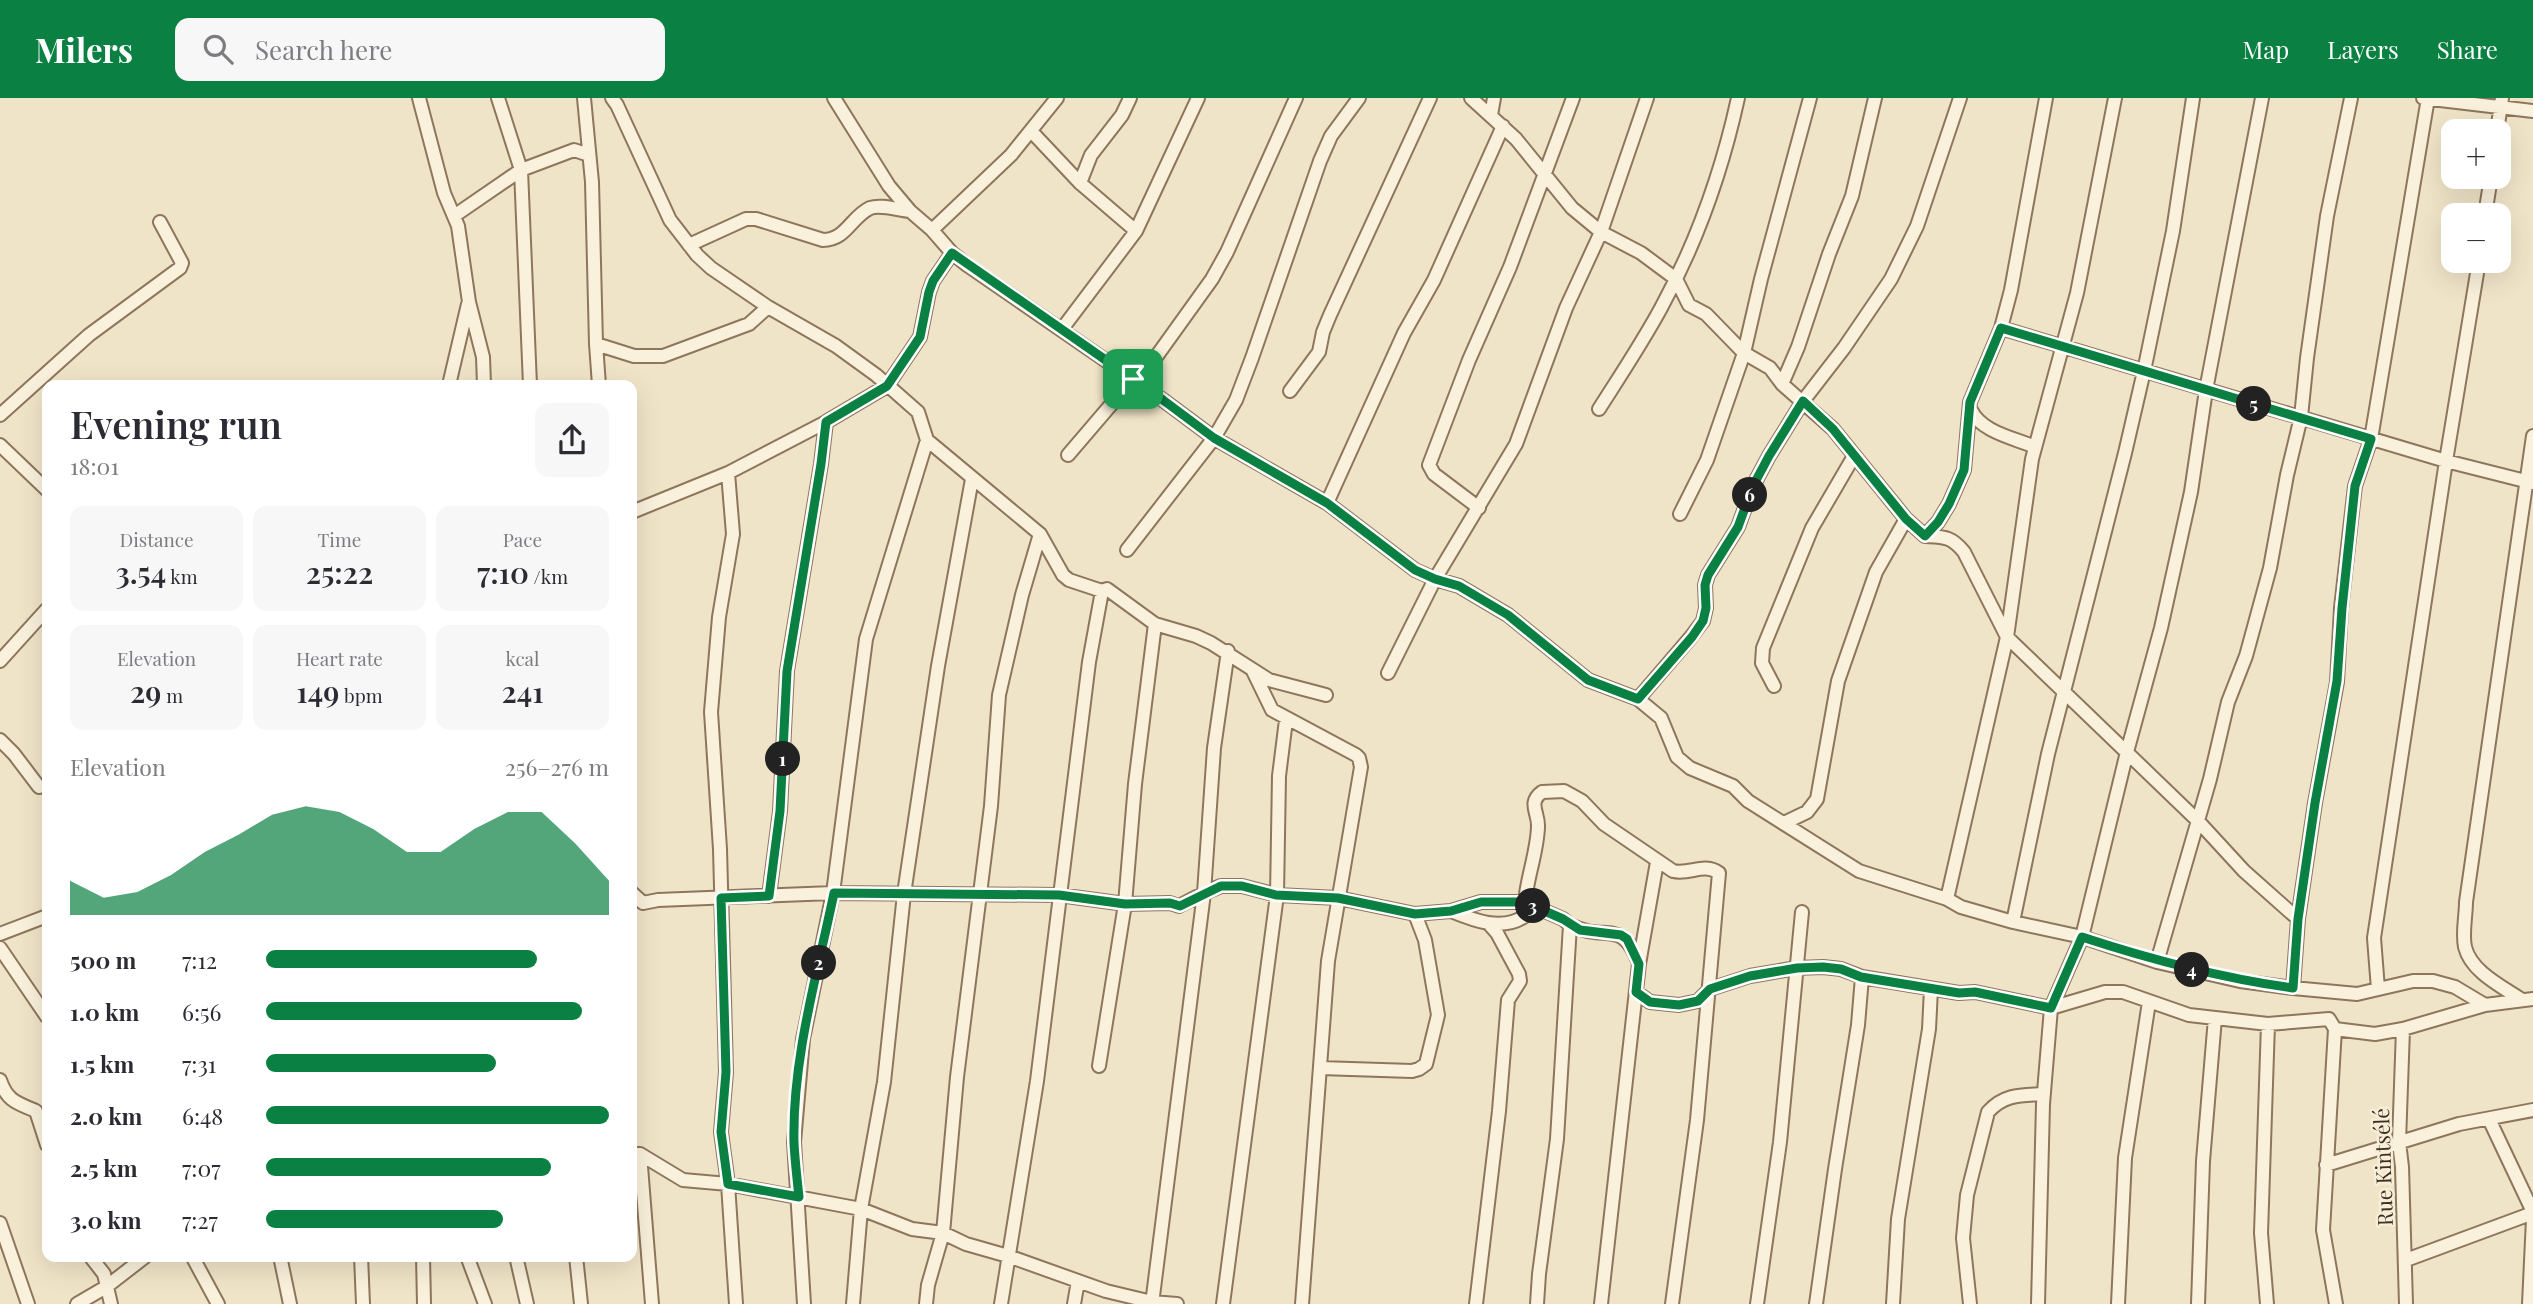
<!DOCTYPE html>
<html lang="en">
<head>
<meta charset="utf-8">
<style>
  body { margin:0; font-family:"Playfair Display",serif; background:#f7f7f7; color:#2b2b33; height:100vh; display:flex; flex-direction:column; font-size:26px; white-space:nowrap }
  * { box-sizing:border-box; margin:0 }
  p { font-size:23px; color:#7c7c81 }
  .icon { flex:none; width:38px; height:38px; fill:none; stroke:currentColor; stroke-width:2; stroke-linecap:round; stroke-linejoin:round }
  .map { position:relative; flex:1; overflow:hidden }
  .drawer { position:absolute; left:42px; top:282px; width:595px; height:882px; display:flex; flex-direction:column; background:#fff; border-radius:14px; box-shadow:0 7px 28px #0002 }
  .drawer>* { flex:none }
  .buttons { position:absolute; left:2441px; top:21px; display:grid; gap:14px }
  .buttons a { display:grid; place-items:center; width:70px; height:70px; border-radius:14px; background:#fff; box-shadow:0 7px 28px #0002; font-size:35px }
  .pin { position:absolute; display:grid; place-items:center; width:60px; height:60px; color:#fff; margin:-30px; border-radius:14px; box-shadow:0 4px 10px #0006 }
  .km { position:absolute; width:35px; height:35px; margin:-18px; border-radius:50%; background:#222; color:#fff; font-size:19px; line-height:35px; text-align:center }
  .round { display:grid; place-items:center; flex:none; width:74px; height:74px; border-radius:14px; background:#f7f7f7 }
  .head { display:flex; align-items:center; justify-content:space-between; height:119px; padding:0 28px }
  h1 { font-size:38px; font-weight:600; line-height:52px }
  .figures { display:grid; grid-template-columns:repeat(3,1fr); gap:10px; height:119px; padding:7px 28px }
  .figures div { display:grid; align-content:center; border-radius:14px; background:#f7f7f7; text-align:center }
  .figures b { font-size:30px; font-weight:600 }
  .figures small { font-size:19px; font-weight:400 }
  .figures p { font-size:19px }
  .chart { height:196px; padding:14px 28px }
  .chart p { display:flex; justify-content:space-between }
  .chart svg { width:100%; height:126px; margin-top:7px; fill:#0b8043; opacity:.7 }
  ul { padding:0 28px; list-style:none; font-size:23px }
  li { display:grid; grid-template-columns:112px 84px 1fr; align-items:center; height:52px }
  li i { height:18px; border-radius:9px; background:#0b8043 }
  header { display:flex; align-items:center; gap:42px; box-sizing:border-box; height:98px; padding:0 35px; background:#0b8043; color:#fff }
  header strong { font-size:33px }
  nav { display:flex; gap:38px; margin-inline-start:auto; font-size:24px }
  .search { width:490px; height:63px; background:#f7f7f7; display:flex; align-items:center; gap:18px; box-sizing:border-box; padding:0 24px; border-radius:14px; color:#7c7c81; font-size:26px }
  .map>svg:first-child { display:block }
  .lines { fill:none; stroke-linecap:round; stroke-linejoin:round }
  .street-casing { stroke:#8d765c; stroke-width:16 }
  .street { stroke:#faf1dc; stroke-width:12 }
  .route-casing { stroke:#fff; stroke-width:14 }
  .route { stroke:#0b8043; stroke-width:9 }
  .labels { text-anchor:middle; stroke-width:5; stroke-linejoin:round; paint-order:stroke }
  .street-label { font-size:21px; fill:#3d2e20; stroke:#f7eed8 }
</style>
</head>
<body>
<header>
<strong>Milers</strong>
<div class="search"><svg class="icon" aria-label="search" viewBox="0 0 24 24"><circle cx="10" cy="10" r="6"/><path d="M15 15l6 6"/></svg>Search here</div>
<nav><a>Map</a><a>Layers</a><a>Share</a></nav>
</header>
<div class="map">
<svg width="2533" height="1206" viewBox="0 0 2533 1206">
  <rect width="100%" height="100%" fill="#f0e4c8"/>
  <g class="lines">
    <defs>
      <path id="street" d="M419 0 444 95 458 128 469 204 483 259 484 287
        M498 0 521 72 530 287
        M584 0 592 84 596 246 599 287
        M612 0 617 7 670 122 697 157 711 170 768 209 836 248 876 277 918 314 927 342 1040 436 1063 477 1069 482 1102 493 1107 491 1155 526 1196 538 1211 545 1269 582 1326 597
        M834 0 889 88 910 113 932 132 952 155 967 167 1163 302 1214 340 1327 405 1415 472 1435 481 1459 488 1508 517 1588 582 1638 601 1661 620 1677 659 1690 670 1733 688 1748 703 1859 773 1947 801 1961 809 2013 824 2082 839 2157 864 2240 883 2293 890 2357 896 2413 883H2433L2455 889 2485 907
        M1471 0 1516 41 1572 110 1601 134 1641 155 1676 181 1689 207 1706 216 1744 255 1770 270 1782 286 1833 331 1906 421 1925 438C1944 439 1951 438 1964 454L2007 539 2198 723 2244 773 2298 821
        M2423 0 2533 13
        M1491 17 1494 0
        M1031 33 1080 85 1136 133
        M2497 33 2502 0
        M1080 85 1091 57 1122 17 1130 0
        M2485 117 2491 79
        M454 118 521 72 574 52 589 57
        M932 132 1011 57 1057 0
        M689 147 746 121H756L823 142C846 142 851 119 870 110 881 106 898 112 910 113
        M2001 230 2446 363 2533 385
        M1062 231 1136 133 1198 0
        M596 246 634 258H663L749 226 768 209
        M1782 286 1798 249 1829 156 1852 98 1875 0
        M449 287 468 206
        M1290 293 1319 254 1323 234 1330 217 1430 0
        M1599 311C1620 278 1642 245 1661 210 1697 144 1722 73 1738 0
        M1971 312C1981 334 2014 340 2035 349
        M0 317 89 237 180 170 182 165 160 124
        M0 347 47 392
        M1068 357 1133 281 1156 259 1212 181 1227 154 1296 0
        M728 375 733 436 719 519 711 614 720 751 726 974 721 1034 728 1086 736 1206
        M1327 405 1404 235 1434 182 1503 28
        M1479 410 1434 376 1429 367 1469 262 1510 169 1573 0
        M632 414 728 375 826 324 887 288 920 239 929 194 933 183 952 155
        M1680 416 1707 362 1744 255 1761 181 1810 0
        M1925 438 1938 424 1949 406 1964 372 1970 304 2001 230 2011 192 2046 0
        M1127 452 1214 340 1236 302 1252 260 1320 63 1331 38 1359 0
        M0 563 47 511
        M1253 573 1272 612 1356 657 1359 660 1361 669 1328 863 1302 1206
        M1388 575 1435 481 1516 346 1566 210 1601 134 1647 0
        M1774 588 1762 565 1763 550 1812 430 1854 358
        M1638 601 1691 539 1703 523 1706 510 1705 487 1708 477 1738 429 1753 388 1769 358 1803 303 1844 250 1891 181 1917 128 1960 0
        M0 642 14 656 39 689
        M1784 725 1807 714 1817 701 1838 583 1876 474 1906 421
        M632 795 643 805 658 802 833 795 1059 797 1125 806 1170 805 1179 808 1204 795 1214 650 1228 553
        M769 798 780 713 787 573 821 366 826 324
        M1947 801 2007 539 2032 361 2077 195 2115 0
        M1451 813C1473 822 1502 834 1525 818 1523 788 1537 759 1538 729 1539 715 1527 705 1542 694L1564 693 1582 703 1604 726 1673 773C1690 777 1704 764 1719 775L1697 1022 1672 1206
        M2013 824 2048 656 2125 355 2144 273 2173 133 2193 0
        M1570 827C1606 845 1621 819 1639 865
        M0 836 47 818
        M0 850 47 919
        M2157 864 2210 681 2228 604 2246 558 2270 470 2287 377 2301 319 2307 260 2327 118 2351 0
        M2293 890 2298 821 2315 705 2337 584 2341 510 2355 388 2371 341 2428 0
        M2378 891 2374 840 2446 363 2479 163
        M1636 894 1650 904 1679 907 1698 903 1710 891 1750 878 1797 870 1823 869 1841 871 1862 879 1959 895 1975 894 2051 910 2105 894H2123L2189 917 2268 926 2329 921 2335 931 2323 1132 2336 1206
        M2522 902C2503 889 2471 874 2465 849 2462 835 2466 818 2466 804L2533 338
        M2335 931 2375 936 2403 931 2485 907 2533 901
        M2403 931 2399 1044 2402 1069 2406 1206
        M1099 968 1125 806 1135 686 1155 526
        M1320 970 1412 973 1419 971 1426 966 1438 917 1425 842 1415 816
        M0 982C7 1003 17 1005 36 1013L47 1047
        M2489 1021 2533 1114
        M632 1056H640L683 1082 728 1086 861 1111 912 1131 943 1135 966 1146 1008 1158 1106 1193 1152 1204 1177 1206
        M640 1056 652 1206
        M2326 1067 2459 1026 2533 1012
        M0 1125 28 1206
        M90 1158 104 1176 111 1206
        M192 1158 218 1206
        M280 1158 290 1206
        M361 1158 363 1206
        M423 1158 424 1206
        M467 1158 485 1206
        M516 1158 527 1206
        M576 1158 581 1206
        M2406 1162 2533 1115
        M77 1206 106 1189 146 1158
        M804 1206 794 1044 803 941 833 795 866 541 927 342
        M853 1206 861 1111 884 984 904 796 938 568 972 381
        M926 1206 928 1187 943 1135 957 979 991 708 999 597 1022 497 1040 436
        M1001 1206 1037 983 1089 564 1102 493
        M1074 1206 1078 1183
        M1152 1206 1204 795 1221 788H1242L1277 797 1338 800 1415 816 1451 813 1481 804H1524L1563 821 1570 827 1557 1041 1539 1176 1537 1206
        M1223 1206 1277 797 1279 678 1286 622
        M1476 1206 1499 1013 1508 902 1520 883 1519 876 1497 835 1489 826
        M1601 1206 1639 866 1657 764
        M1757 1206 1780 1044 1802 814
        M1816 1206 1835 1071 1858 927 1862 879
        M1893 1206 1898 1121 1929 931 1931 891
        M1970 1206 1963 1140 1967 1097 1988 1014C2004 996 2021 997 2044 996
        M2038 1206 2043 1006 2051 910 2082 839 2127 654 2161 530 2191 394 2206 292 2262 0
        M2118 1206 2125 1060 2149 904
        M2198 1206 2203 1063 2215 920
        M2267 1206 2261 1135 2268 926
        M2529 1206 2533 1121"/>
    </defs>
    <use href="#street" class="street-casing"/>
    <use href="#street" class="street"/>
  </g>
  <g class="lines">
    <defs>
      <path id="route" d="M952 155 1163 302 1214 340 1327 405 1415 472 1435 481 1459 488 1508 517 1588 582 1638 601 1692 539 1703 523 1706 510 1705 487 1708 477 1738 429 1753 388 1769 358 1803 303 1833 331 1906 421 1925 438 1938 424 1949 406 1964 372 1970 304 2001 230 2371 341 2355 388 2342 510 2337 583 2315 705 2298 821 2293 890C2220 880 2152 862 2082 839L2051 910 1975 894 1959 895 1861 879 1841 871 1823 869 1797 870 1750 878 1710 891 1698 903 1679 907 1650 904 1636 894 1639 866 1627 841 1621 837 1580 832 1563 821 1524 804H1481L1451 813 1415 816 1338 800 1276 797 1242 788H1221L1180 808 1170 805 1125 806 1059 797 834 795C817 877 792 962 794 1045 795 1063 797 1081 799 1099L728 1086 721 1034 726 974 721 800 769 798 780 713 787 573 821 366 826 324 887 288 920 239 929 194 933 183Z"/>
    </defs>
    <use href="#route" class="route-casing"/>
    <use href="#route" class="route"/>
  </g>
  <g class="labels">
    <g class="street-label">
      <text transform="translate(2384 1069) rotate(-92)" y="7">Rue Kintsélé</text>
    </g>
  </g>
</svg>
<div class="buttons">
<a>+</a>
<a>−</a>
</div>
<div class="pin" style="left:1133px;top:281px;background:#1e9e55"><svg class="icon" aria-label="arrive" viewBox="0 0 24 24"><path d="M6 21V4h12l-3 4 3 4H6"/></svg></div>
<b class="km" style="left:783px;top:661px">1</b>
<b class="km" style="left:819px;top:865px">2</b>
<b class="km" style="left:1533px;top:808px">3</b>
<b class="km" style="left:2192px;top:872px">4</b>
<b class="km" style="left:2254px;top:306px">5</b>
<b class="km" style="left:1750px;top:397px">6</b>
<section class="drawer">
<div class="head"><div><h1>Evening run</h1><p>18:01</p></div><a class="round"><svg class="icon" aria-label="share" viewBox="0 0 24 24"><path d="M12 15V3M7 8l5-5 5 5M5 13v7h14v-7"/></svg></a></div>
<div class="figures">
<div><p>Distance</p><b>3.54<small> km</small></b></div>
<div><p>Time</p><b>25:22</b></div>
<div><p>Pace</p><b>7:10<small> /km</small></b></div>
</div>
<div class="figures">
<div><p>Elevation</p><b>29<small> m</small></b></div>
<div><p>Heart rate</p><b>149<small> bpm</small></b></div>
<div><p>kcal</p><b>241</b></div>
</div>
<div class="chart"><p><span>Elevation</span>256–276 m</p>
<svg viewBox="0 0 160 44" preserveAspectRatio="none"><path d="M0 44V32L10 38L20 36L30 30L40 22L50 16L60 9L70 6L80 8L90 14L100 22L110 22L120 14L130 8L140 8L150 19L160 32V44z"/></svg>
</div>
<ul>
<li><b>500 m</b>7:12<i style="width:79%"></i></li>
<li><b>1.0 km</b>6:56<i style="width:92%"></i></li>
<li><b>1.5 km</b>7:31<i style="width:67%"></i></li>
<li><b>2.0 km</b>6:48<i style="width:100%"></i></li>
<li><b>2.5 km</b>7:07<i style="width:83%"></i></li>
<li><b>3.0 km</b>7:27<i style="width:69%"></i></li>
</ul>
</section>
</div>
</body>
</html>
